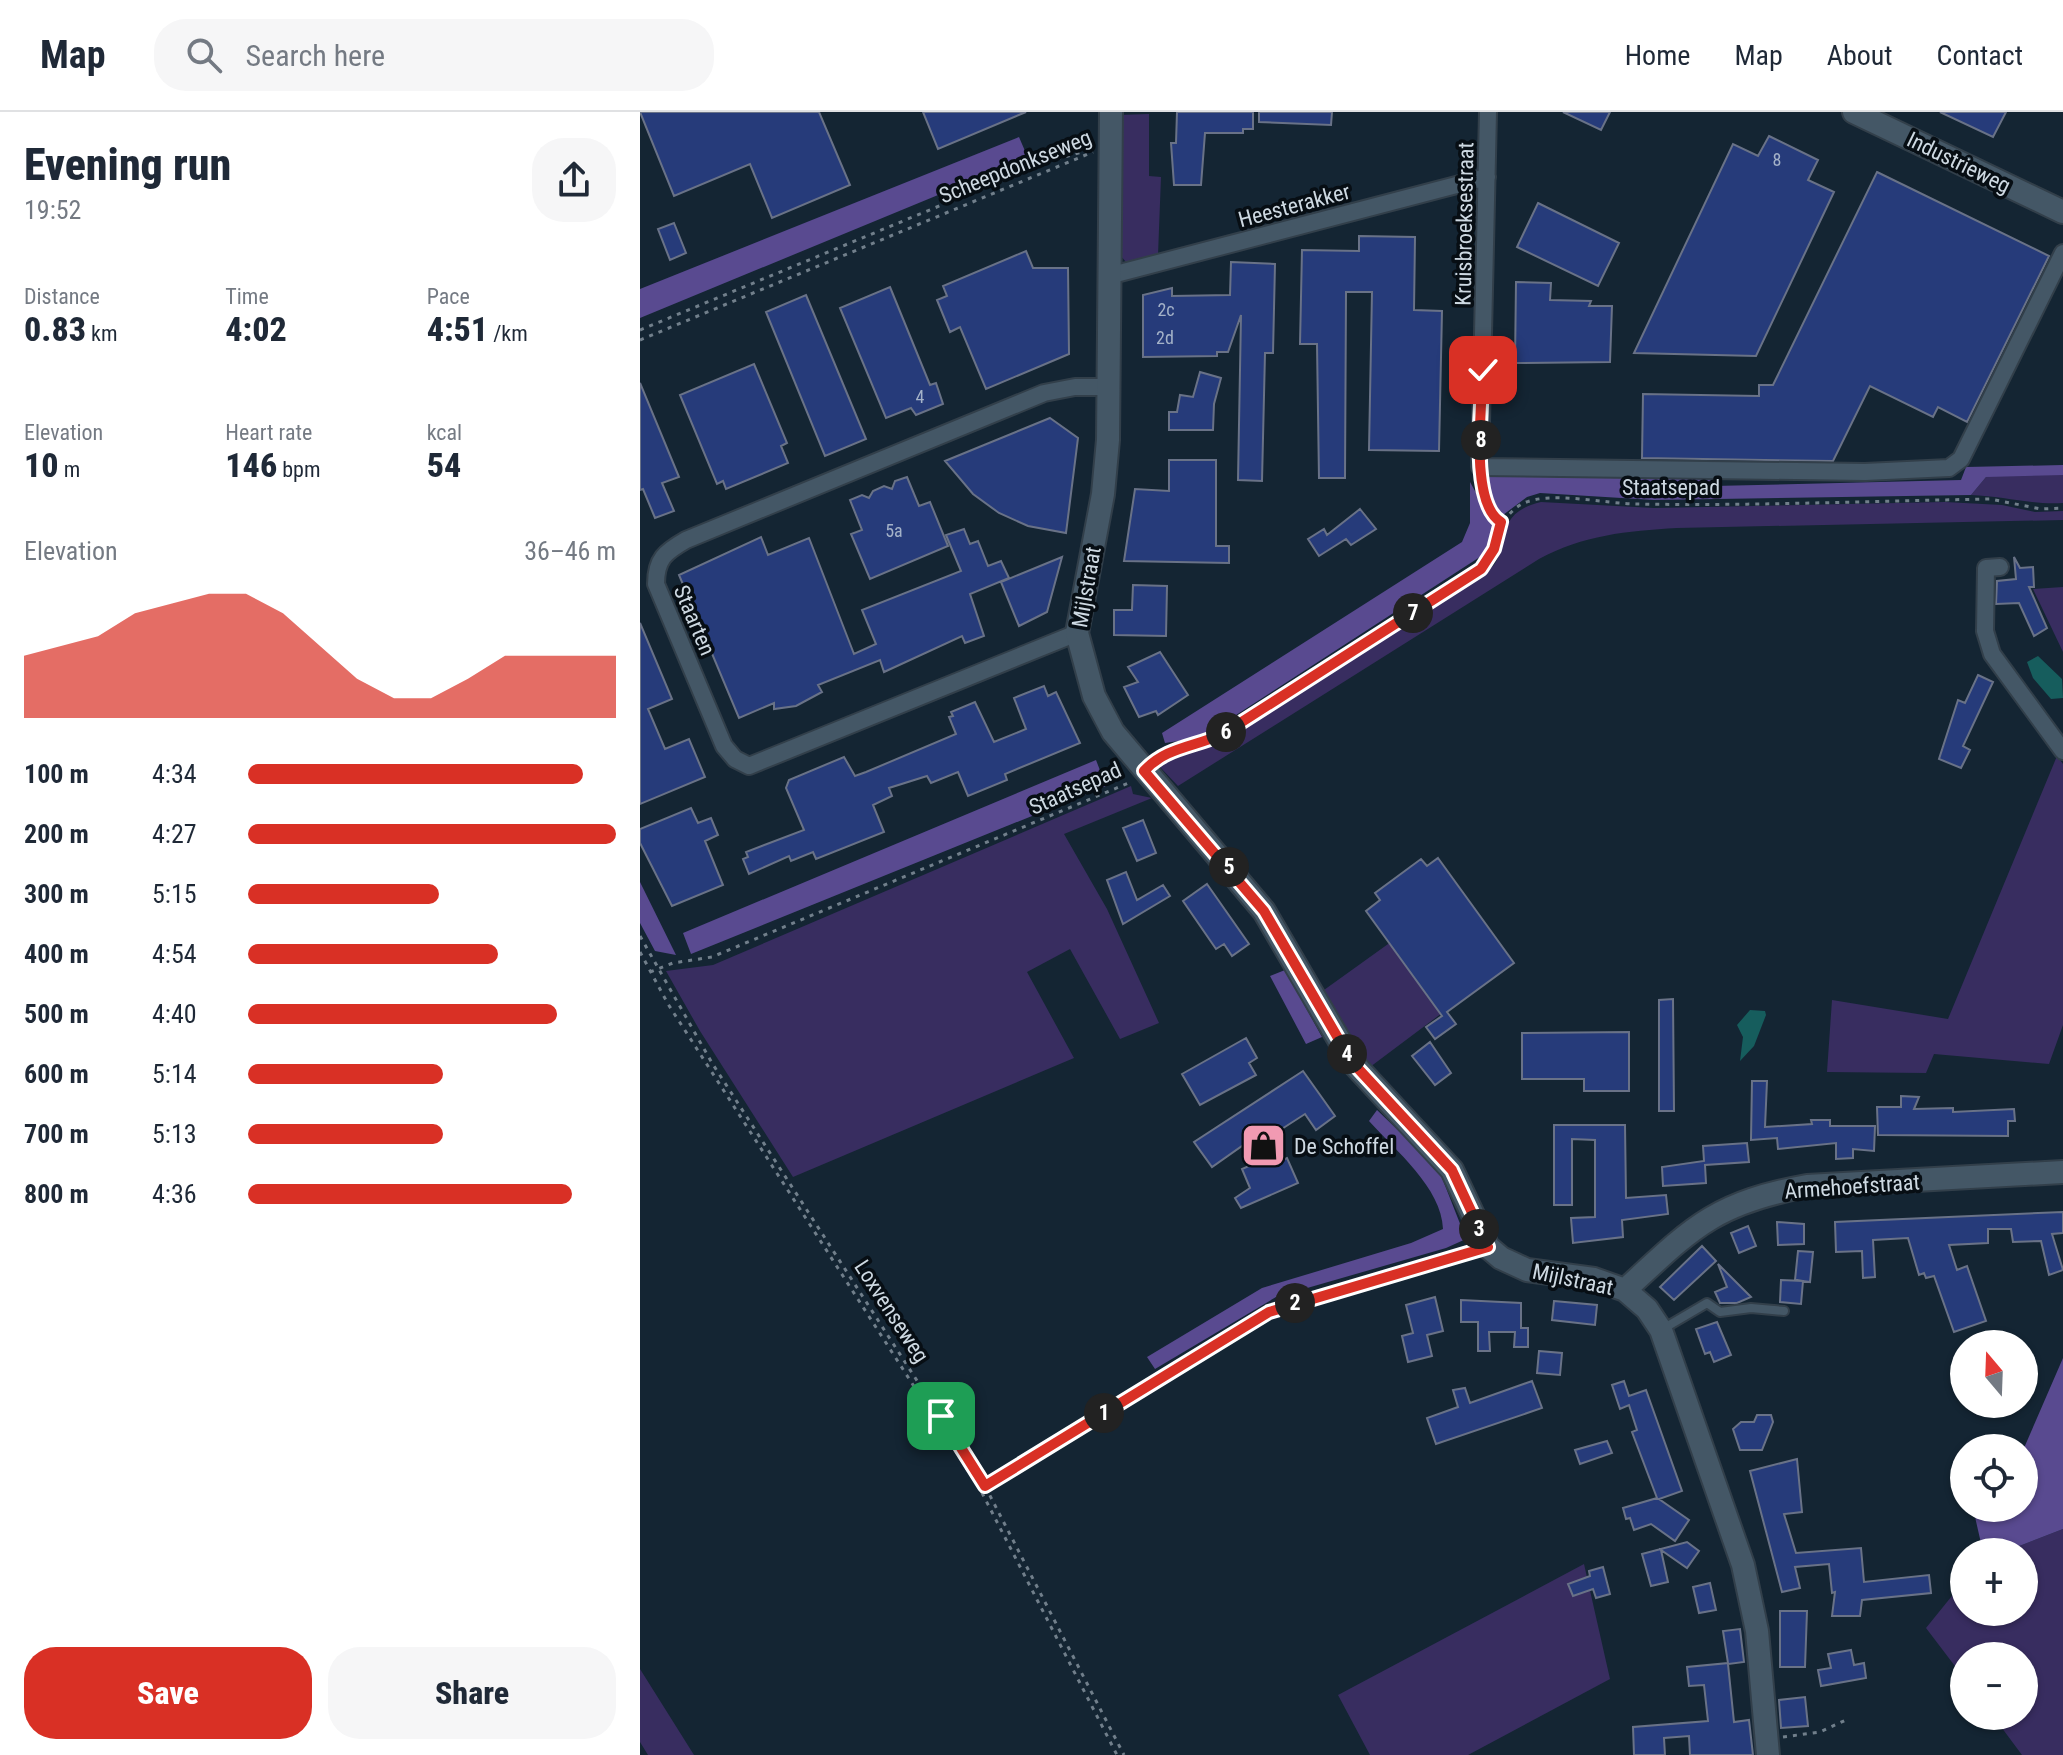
<!DOCTYPE html>
<html lang="en">
<head>
<meta charset="utf-8">
<style>
  body { margin:0; font-family:"Roboto Condensed",sans-serif; background:#f6f6f7; color:#1f2937; height:100vh; display:flex; flex-direction:column; font-size:30px; white-space:nowrap }
  * { box-sizing:border-box; margin:0 }
  p { font-size:26px; color:#747a83 }
  .icon { flex:none; width:44px; height:44px; fill:none; stroke:currentColor; stroke-width:2; stroke-linecap:round; stroke-linejoin:round }
  .map { position:relative; flex:1; overflow:hidden }
  .details { display:flex; flex-direction:column; background:#fff; width:640px }
  .details>* { flex:none }
  .needle { width:52px; rotate:341deg }
  .tools { position:absolute; left:1310px; top:1218px; display:grid; gap:16px }
  .tools a { display:grid; place-items:center; width:88px; height:88px; border-radius:50%; background:#fff; box-shadow:0 2px 6px #0004; font-size:40px }
  .pin { position:absolute; display:grid; place-items:center; width:68px; height:68px; color:#fff; margin:-34px; border-radius:16px; box-shadow:0 4px 12px #0006 }
  .km { position:absolute; width:40px; height:40px; margin:-20px; border-radius:50%; background:#222; color:#fff; font-size:22px; line-height:40px; text-align:center }
  .round { display:grid; place-items:center; flex:none; width:84px; height:84px; border-radius:32px; background:#f6f6f7 }
  .headline { display:flex; align-items:center; justify-content:space-between; height:136px; padding:0 24px }
  h1 { font-size:44px; font-weight:800; line-height:60px }
  .figures { display:grid; grid-template-columns:repeat(3,1fr); gap:12px; height:136px; padding:8px 24px }
  .figures div { display:grid; align-content:center }
  .figures b { font-size:34px; font-weight:800 }
  .figures small { font-size:22px; font-weight:400 }
  .figures p { font-size:22px }
  .chart { height:224px; padding:16px 24px }
  .chart p { display:flex; justify-content:space-between }
  .chart svg { width:100%; height:144px; margin-top:8px; fill:#d93025; opacity:.7 }
  .primary-button { display:flex; gap:16px; margin-top:auto; padding:16px 24px }
  .primary-button a { flex:1; height:92px; border-radius:32px; background:#d93025; color:#fff; font-size:32px; font-weight:800; line-height:92px; text-align:center }
  .primary-button a+a { background:#f6f6f7; color:#1f2937 }
  ul { padding:0 24px; list-style:none; font-size:26px }
  li { display:grid; grid-template-columns:128px 96px 1fr; align-items:center; height:60px }
  li i { height:20px; border-radius:10px; background:#d93025 }
  header { display:flex; align-items:center; gap:48px; box-sizing:border-box; height:112px; padding:0 40px; background:#fff; border-bottom:2px solid #e0e1e3 }
  header strong { font-size:38px }
  nav { display:flex; gap:44px; margin-inline-start:auto; font-size:28px }
  .search { width:560px; height:72px; background:#f6f6f7; display:flex; align-items:center; gap:20px; box-sizing:border-box; padding:0 28px; border-radius:32px; color:#747a83; font-size:30px }
  main { display:flex; flex:1; min-height:0 }
  .map>svg:first-child { display:block }
  .green { fill:#382d60 }
  .forest { fill:#594a90 }
  .water { fill:#165d5d }
  .building { fill:#263b7a; stroke:#697287; stroke-width:2 }
  .lines { fill:none; stroke-linecap:round; stroke-linejoin:round }
  .lane-casing { stroke:#323f4a; stroke-width:12 }
  .street-casing { stroke:#323f4a; stroke-width:20 }
  .secondary-casing { stroke:#323f4a; stroke-width:26 }
  .path { stroke:#717f8b; stroke-width:3; stroke-dasharray:4 6; stroke-linecap:butt }
  .lane { stroke:#445766; stroke-width:8 }
  .street { stroke:#445766; stroke-width:16 }
  .secondary { stroke:#445766; stroke-width:22 }
  .route-casing { stroke:#fff; stroke-width:16 }
  .route { stroke:#d93025; stroke-width:10 }
  .labels { text-anchor:middle; stroke-width:7; stroke-linejoin:round; paint-order:stroke }
  .number-label { font-size:18px; fill:#a4b2c8 }
  .street-label { font-size:22px; fill:#ced9e2; stroke:#070e14 }
  .poi-label { font-size:22px; fill:#ced9e2; stroke:#070e14; text-anchor:start }
</style>
</head>
<body>
<header>
<strong>Map</strong>
<div class="search"><svg class="icon" aria-label="search" viewBox="0 0 24 24"><circle cx="10" cy="10" r="6"/><path d="M15 15l6 6"/></svg>Search here</div>
<nav><a>Home</a><a>Map</a><a>About</a><a>Contact</a></nav>
</header>
<main>
<section class="details">
<div class="headline"><div><h1>Evening run</h1><p>19:52</p></div><a class="round"><svg class="icon" aria-label="share" viewBox="0 0 24 24"><path d="M12 15V3M7 8l5-5 5 5M5 13v7h14v-7"/></svg></a></div>
<div class="figures">
<div><p>Distance</p><b>0.83<small> km</small></b></div>
<div><p>Time</p><b>4:02</b></div>
<div><p>Pace</p><b>4:51<small> /km</small></b></div>
</div>
<div class="figures">
<div><p>Elevation</p><b>10<small> m</small></b></div>
<div><p>Heart rate</p><b>146<small> bpm</small></b></div>
<div><p>kcal</p><b>54</b></div>
</div>
<div class="chart"><p><span>Elevation</span>36–46 m</p>
<svg viewBox="0 0 160 44" preserveAspectRatio="none"><path d="M0 44V25L10 22L20 19L30 12L40 9L50 6L60 6L70 12L80 22L90 32L100 38L110 38L120 32L130 25L140 25L150 25L160 25V44z"/></svg>
</div>
<ul>
<li><b>100 m</b>4:34<i style="width:91%"></i></li>
<li><b>200 m</b>4:27<i style="width:100%"></i></li>
<li><b>300 m</b>5:15<i style="width:52%"></i></li>
<li><b>400 m</b>4:54<i style="width:68%"></i></li>
<li><b>500 m</b>4:40<i style="width:84%"></i></li>
<li><b>600 m</b>5:14<i style="width:53%"></i></li>
<li><b>700 m</b>5:13<i style="width:53%"></i></li>
<li><b>800 m</b>4:36<i style="width:88%"></i></li>
</ul>
<div class="primary-button"><a>Save</a><a>Share</a></div>
</section>
<div class="map">
<svg width="1423" height="1643" viewBox="0 0 1423 1643">
  <rect width="100%" height="100%" fill="#142533"/>
  <path class="green" d="M509 2V64L521 65 518 143 486 150 480 143 478 3Z
    M1353 363H1423V391C1391 393 1363 384 1331 383L1346 365Z
    M901 390 1014 396 1305 390 1362 393 1395 400 1423 399V408L1037 416C987 419 943 423 899 447L538 674 519 654C528 638 558 641 575 632L851 456C871 438 850 402 901 390Z
    M1423 475V540L1393 477Z
    M1417 644 1423 652V913L1409 952 1294 942 1286 961 1187 960 1192 888 1308 907Z
    M491 674 493 682 512 686 424 722 467 797 519 911 480 927 430 837 387 860 434 946 153 1065 60 919 26 859 73 853Z
    M762 822 814 892 730 955 684 878Z
    M1423 1417V1643H1382L1353 1604H1384V1544H1324V1566L1286 1516 1324 1469V1500H1384V1440H1364Z
    M944 1452 970 1567 828 1643H730L698 1583Z
    M0 1557 54 1643H8L0 1630Z"/>
  <path class="forest" d="M379 25 388 46 0 206V177Z
    M1423 353V363L1346 365 1331 383 1014 388 900 381 887 385 863 403 856 401 849 383V364L1073 362V374L1321 368 1326 355Z
    M830 370 854 413 846 441 576 616 552 627 525 631 522 621 822 430 830 411Z
    M456 648 466 674 51 842 43 821Z
    M0 770 36 843 15 839 0 811Z
    M645 858 682 925 666 932 630 864Z
    M737 998 799 1058 826 1127 806 1136 636 1185 515 1257 507 1245 622 1176 771 1131 803 1117C802 1076 755 1038 729 1009Z
    M1423 1246V1417L1364 1440H1343L1333 1396H1384V1336Z"/>
  <path class="water" d="M1398 544 1422 567 1423 586 1411 587 1393 566 1387 550Z
    M1110 898 1125 899 1126 903 1114 934 1100 949 1103 925 1097 913Z"/>
  <path class="building" d="M0 0H179L210 73 132 106 110 52 34 84Z
    M283 0H386L298 37Z
    M537 0H613V17H603V21H565L561 73H534L531 31H536Z
    M619 0H692L691 13 619 10Z
    M923 0H970L961 18Z
    M1300 0H1366L1353 25Z
    M1129 24 1178 48 1168 68 1194 80 1116 244 994 241 1093 32 1118 44Z
    M1237 60 1409 144 1327 310 1298 295 1293 305 1230 274 1193 349 1002 346 1003 282 1119 284V273H1133Z
    M898 91 979 131 958 174 877 135Z
    M34 111 46 141 30 148 18 117Z
    M719 124 775 125 774 198 802 199 799 339 729 338 732 180H706L705 366H679L677 232H660L662 138 719 139Z
    M386 139 393 156H428L429 242 346 277 320 215 310 220 297 188 307 184 303 174Z
    M591 150 635 152 633 241H625L622 369 598 368 601 203 588 240H577V244L503 245V183L532 176V184L590 183Z
    M876 170 911 171 910 188 951 189 949 194H972L970 250 875 251Z
    M250 175 290 273 296 271 303 292 276 303 271 296 246 306 200 196Z
    M166 183 226 327 185 344 126 200Z
    M114 252 147 331 141 334 148 351 86 377 83 369 77 372 40 283Z
    M560 260 581 266 574 292 573 318H529V300H537L540 283 553 285Z
    M0 271 39 365 22 371 34 399 15 406 3 377 0 378Z
    M410 306 438 326 426 421 388 414 359 401 333 382 305 349Z
    M529 348H576V434H589V451L484 449 495 377 529 379Z
    M267 365 279 394 290 390 308 434 230 467 211 422 222 418 210 388 222 383 229 386 233 379 244 374 252 377 255 369Z
    M720 397 736 417 711 433 706 427 679 444 668 427 684 417 687 423Z
    M324 417 330 432 338 429 348 454 361 449 369 466 330 482 344 524 325 531 322 524 244 560 240 548 178 573 182 580 156 594 134 597V591L99 606 39 463 121 425 128 443 169 426 214 542 236 532 222 498 321 459 306 423Z
    M422 445 407 500 379 514 361 470Z
    M1374 445 1380 456 1393 455 1394 475H1389L1407 516 1394 524 1379 491 1356 492 1357 469 1376 467Z
    M493 473 527 474 526 524 474 523V498H492Z
    M0 511 32 587 8 597 25 637 49 627 65 665 0 692Z
    M520 540 548 583 518 603 516 599 499 605 484 575 498 570 488 555Z
    M1338 563 1353 570 1323 634 1330 638 1321 656 1299 647 1318 588 1325 591Z
    M404 574 408 584 416 580 440 631 365 662 367 668 328 684 318 660 291 671 287 664 249 676 252 684 233 693 244 720 176 747 173 740 151 749 149 744 109 762 103 747 108 745 106 740 164 718 146 676 149 668 204 645 215 664 226 660 316 622 309 605 313 604 311 600 335 590 354 630 386 617 374 586Z
    M51 696 58 711 71 706 78 723 65 729 83 773 32 794 0 731V717Z
    M503 708 516 741 497 749 483 716Z
    M798 746 874 851 807 900 816 912 795 927 786 915 802 904 726 799 740 788 735 781 781 747 787 754Z
    M486 760 497 788 523 773 530 784 483 812 467 768Z
    M567 772 609 832 592 844 584 832 576 837 543 789Z
    M1033 887 1034 999H1019V888Z
    M989 920V979H944V967H882V921Z
    M606 926 617 946 609 951 616 963 560 993 542 962Z
    M790 930 811 961 795 973 772 944Z
    M663 959 695 1004 676 1018 665 1002 634 1022 629 1015 572 1055 554 1030Z
    M1112 969H1127L1125 1015 1172 1012 1171 1008H1190V1014H1235L1234 1039 1213 1037V1046L1196 1047V1031L1138 1037 1137 1026 1111 1028Z
    M1261 984 1279 985 1274 997 1313 996V1000L1374 997 1375 1009H1368V1024L1238 1023 1237 995H1261Z
    M914 1013H985L986 1086 1026 1083 1028 1102 982 1108 983 1125 933 1131 931 1106 955 1105V1028L932 1027V1093H914Z
    M1107 1031 1109 1050 1065 1053 1066 1071 1023 1074 1022 1055 1064 1049 1063 1034Z
    M627 1046 630 1053 647 1046 658 1071 601 1096 595 1086 610 1076 602 1057Z
    M1423 1100V1121L1412 1122 1423 1158 1409 1163 1401 1129 1373 1130 1371 1117H1348V1131L1309 1133 1317 1158 1327 1154 1346 1209 1314 1220 1294 1164 1286 1166 1284 1161 1279 1163 1268 1126 1233 1128 1235 1165 1223 1166 1222 1139 1196 1140 1195 1110Z
    M1137 1110 1164 1112V1132L1138 1133Z
    M1108 1114 1116 1134 1099 1141 1091 1121Z
    M1062 1134 1076 1149 1034 1188 1020 1175Z
    M1158 1139 1173 1140 1170 1170 1155 1168Z
    M1078 1152 1111 1185 1097 1191H1080L1075 1180 1087 1175Z
    M1141 1168 1163 1169 1161 1192 1140 1190Z
    M795 1185 803 1219 787 1223 792 1244 768 1250 762 1224 773 1221 766 1193Z
    M821 1188 881 1191V1216H888V1235H874L875 1220H849L850 1239H838V1210H821Z
    M914 1189 957 1193 955 1213 912 1208Z
    M1077 1210 1091 1243 1074 1250 1070 1240 1065 1242 1056 1217Z
    M899 1239 922 1241 920 1263 897 1261Z
    M892 1269 902 1296 796 1332 787 1306 818 1295 813 1278 825 1276 830 1291Z
    M984 1269 989 1284 1006 1278 1042 1379 1019 1387 1049 1408 1035 1429 1011 1412 994 1418 990 1406 986 1407 983 1396 1017 1386 992 1320 997 1318 989 1293 980 1297 972 1273Z
    M1117 1303H1131L1133 1310 1122 1338H1100L1093 1317 1101 1310H1114Z
    M967 1329 972 1341 940 1352 935 1338Z
    M1157 1347 1162 1400 1144 1402 1156 1441 1221 1436 1224 1470 1289 1463 1291 1481 1222 1488 1220 1504H1192L1195 1480 1192 1481 1189 1452 1155 1455 1160 1476 1142 1480 1110 1359Z
    M1047 1430 1059 1439 1047 1456 1021 1438 1028 1470 1011 1474 1002 1442Z
    M963 1455 970 1482 956 1486 953 1477 933 1484 928 1472 950 1464 949 1459Z
    M1070 1471 1076 1498 1059 1501 1053 1475Z
    M1140 1499H1167L1165 1555H1140Z
    M1100 1517 1104 1550 1088 1552 1094 1610 1109 1608 1113 1643H1050L1049 1624 1024 1626 1025 1643H994L993 1615 1068 1609 1064 1573 1049 1574 1047 1555 1088 1551 1083 1519Z
    M1211 1538 1214 1553 1224 1551 1226 1566 1181 1574 1178 1558 1191 1556 1188 1542Z
    M1165 1585 1168 1614 1141 1616 1139 1588Z"/>
  <g class="lines">
    <defs>
      <path id="lane" d="M1021 1218 1067 1191 1080 1200 1111 1196 1144 1199"/>
      <path id="street" d="M848 0 840 355 1225 360 1309 356 1321 347 1423 141
        M472 163 847 65
        M1360 455 1346 456 1345 519 1352 542 1423 639
        M437 521 109 654 95 647 84 634 16 472C16 447 25 440 46 428L404 281 435 275H471"/>
      <path id="secondary" d="M471 0 468 328 463 382 437 521 454 584 473 620 624 799 712 950 812 1058 848 1135 861 1146 887 1158 954 1167 985 1178 1007 1197 1021 1218 1103 1453 1117 1519 1128 1643
        M1214 0 1423 100
        M985 1178C1052 1116 1074 1091 1167 1074L1423 1060"/>
    </defs>
    <use href="#lane" class="lane-casing"/>
    <use href="#street" class="street-casing"/>
    <use href="#secondary" class="secondary-casing"/>
    <path class="path" d="M0 218 403 51 453 37
      M0 228 453 40
      M842 368 850 401 861 410
      M516 646 583 622 841 457C854 436 858 405 882 392 909 378 965 392 997 392 1114 394 1232 389 1350 387L1401 397 1423 396
      M0 824 72 951 345 1374 484 1643
      M0 840 28 892 340 1377 477 1643
      M10 860 33 851 72 845 491 670
      M344 1375 629 1200 746 1163 830 1142
      M1143 1625 1180 1620 1208 1607"/>
    <use href="#lane" class="lane"/>
    <use href="#street" class="street"/>
    <use href="#secondary" class="secondary"/>
  </g>
  <g class="lines">
    <defs>
      <path id="route" d="M301 1304 345 1374 629 1200 848 1135 812 1058 712 950 624 799 504 659C526 635 554 635 583 622L841 457 854 437 861 410C829 391 842 293 843 258"/>
    </defs>
    <use href="#route" class="route-casing"/>
    <use href="#route" class="route"/>
  </g>
  <defs>
    <symbol id="shop-square" viewBox="-11 -11 22 22"><rect x="-9" y="-9" width="18" height="18" rx="4" fill="#f19ab2" stroke="#070e14"/><path d="M-5-2.5h2.3a2.7 3.5 0 0 1 5.4 0H5L5.5 6h-11ZM-1.5-2.5h3a1.5 2.3 0 0 0-3 0Z" fill="#111"/></symbol>
  </defs>
  <g fill-rule="evenodd">
    <use href="#shop-square" x="598" y="1008" width="51" height="51"/>
  </g>
  <g class="labels">
    <g class="number-label">
      <text x="1137" y="54">8</text>
      <text x="526" y="204">2c</text>
      <text x="525" y="232">2d</text>
      <text x="280" y="291">4</text>
      <text x="254" y="425">5a</text>
    </g>
    <g class="street-label">
      <text transform="translate(1319 50) rotate(26)" y="8">Industrieweg</text>
      <text transform="translate(375 54) rotate(-22)" y="8">Scheepdonkseweg</text>
      <text transform="translate(654 93) rotate(-15)" y="8">Heesterakker</text>
      <text transform="translate(824 112) rotate(-89)" y="8">Kruisbroeksestraat</text>
      <text x="1031" y="383">Staatsepad</text>
      <text transform="translate(446 475) rotate(-80)" y="8">Mijlstraat</text>
      <text transform="translate(55 508) rotate(67)" y="8">Staarten</text>
      <text transform="translate(435 676) rotate(-24)" y="8">Staatsepad</text>
      <text transform="translate(1212 1074) rotate(-4)" y="8">Armehoefstraat</text>
      <text transform="translate(933 1167) rotate(12)" y="8">Mijlstraat</text>
      <text transform="translate(252 1199) rotate(57)" y="8">Loxvenseweg</text>
    </g>
    <g class="poi-label">
      <text x="654" y="1042">De Schoffel</text>
    </g>
  </g>
</svg>
<div class="tools">
<a><svg class="needle" viewBox="-14 -14 28 28"><path d="M0-13l5 13h-10z" fill="#e53935"/><path d="M0 13l5-13h-10z" fill="#747a83"/></svg></a>
<a><svg class="icon" aria-label="locate" viewBox="0 0 24 24"><circle cx="12" cy="12" r="6"/><path d="M12 2v4M12 18v4M2 12h4M18 12h4"/></svg></a>
<a>+</a>
<a>−</a>
</div>
<div class="pin" style="left:301px;top:1304px;background:#1e9e55"><svg class="icon" aria-label="arrive" viewBox="0 0 24 24"><path d="M6 21V4h12l-3 4 3 4H6"/></svg></div>
<div class="pin" style="left:843px;top:258px;background:#d93025"><svg class="icon" aria-label="check" viewBox="0 0 24 24"><path d="M5 12l5 5 9-10"/></svg></div>
<b class="km" style="left:464px;top:1301px">1</b>
<b class="km" style="left:655px;top:1191px">2</b>
<b class="km" style="left:839px;top:1117px">3</b>
<b class="km" style="left:707px;top:942px">4</b>
<b class="km" style="left:589px;top:755px">5</b>
<b class="km" style="left:586px;top:620px">6</b>
<b class="km" style="left:773px;top:501px">7</b>
<b class="km" style="left:841px;top:328px">8</b>
</div>
</main>
</body>
</html>
